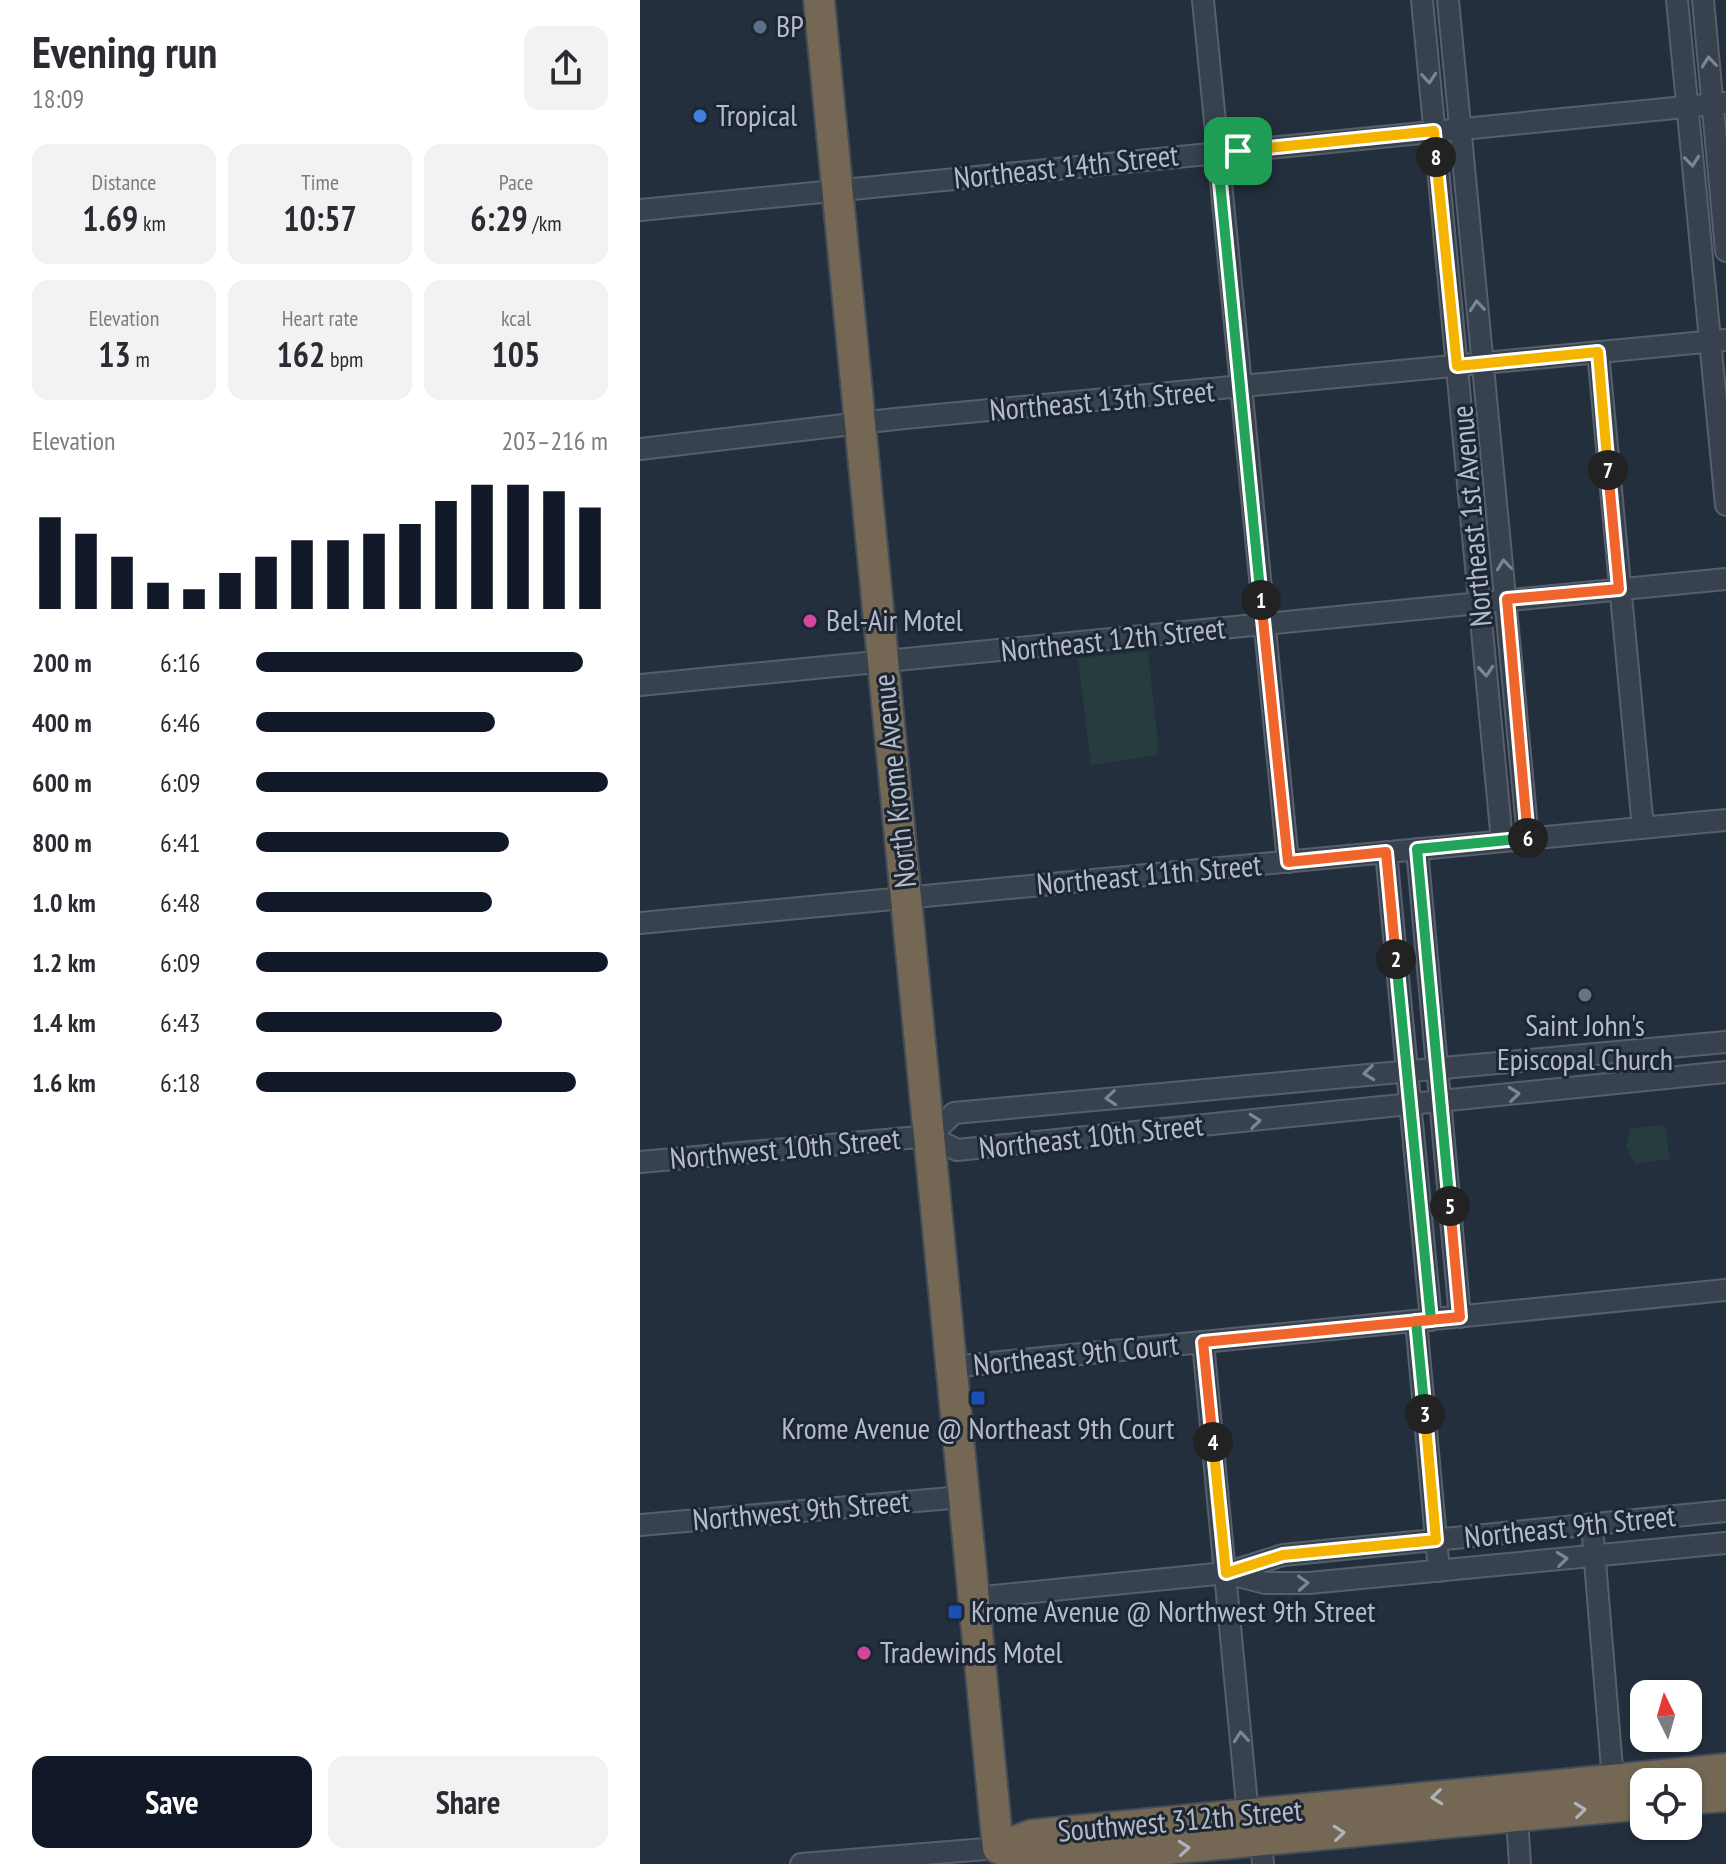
<!DOCTYPE html>
<html lang="en">
<head>
<meta charset="utf-8">
<style>
  body { margin:0; font-family:"PT Sans Narrow",sans-serif; background:#f2f2f3; color:#2b2b33; height:100vh; display:flex; flex-direction:column; font-size:30px; white-space:nowrap }
  * { box-sizing:border-box; margin:0 }
  p { font-size:26px; color:#7c7c81 }
  .icon { flex:none; width:44px; height:44px; fill:none; stroke:currentColor; stroke-width:2; stroke-linecap:round; stroke-linejoin:round }
  .map { position:relative; flex:1; overflow:hidden }
  .side { display:flex; flex-direction:column; background:#fff; width:640px }
  .side>* { flex:none }
  .needle { width:52px; rotate:355deg }
  .fabs { position:absolute; left:990px; top:1680px; display:grid; gap:16px }
  .fabs a { display:grid; place-items:center; width:72px; height:72px; border-radius:16px; background:#fff; box-shadow:0 2px 6px #0004; font-size:40px }
  .pin { position:absolute; display:grid; place-items:center; width:68px; height:68px; color:#fff; margin:-34px; border-radius:16px; box-shadow:0 4px 12px #0006 }
  .km { position:absolute; width:40px; height:40px; margin:-20px; border-radius:50%; background:#222; color:#fff; font-size:22px; line-height:40px; text-align:center }
  .round { display:grid; place-items:center; flex:none; width:84px; height:84px; border-radius:16px; background:#f2f2f3 }
  .head { display:flex; align-items:center; justify-content:space-between; height:136px; padding:0 32px }
  h1 { font-size:44px; font-weight:800; line-height:60px }
  .stats { display:grid; grid-template-columns:repeat(3,1fr); gap:12px; height:136px; padding:8px 32px }
  .stats div { display:grid; align-content:center; border-radius:16px; background:#f2f2f3; text-align:center }
  .stats b { font-size:34px; font-weight:800 }
  .stats small { font-size:22px; font-weight:400 }
  .stats p { font-size:22px }
  .chart { height:224px; padding:16px 32px }
  .chart p { display:flex; justify-content:space-between }
  .chart svg { width:100%; height:144px; margin-top:8px; stroke:#111827; stroke-width:6 }
  .primary-button { display:flex; gap:16px; margin-top:auto; padding:16px 32px }
  .primary-button a { flex:1; height:92px; border-radius:16px; background:#111827; color:#fff; font-size:32px; font-weight:800; line-height:92px; text-align:center }
  .primary-button a+a { background:#f2f2f3; color:#2b2b33 }
  ul { padding:0 32px; list-style:none; font-size:26px }
  li { display:grid; grid-template-columns:128px 96px 1fr; align-items:center; height:60px }
  li i { height:20px; border-radius:10px; background:#111827 }
  main { display:flex; flex:1; min-height:0 }
  .map>svg:first-child { display:block }
  .green { fill:#263c3f }
  .lines { fill:none; stroke-linecap:round; stroke-linejoin:round }
  .minor-casing { stroke:#565f6c; stroke-width:24 }
  .highway-casing { stroke:#434c59; stroke-width:34 }
  .minor { stroke:#38414e; stroke-width:20 }
  .highway { stroke:#746855; stroke-width:30 }
  .oneway { stroke:#7c8592 }
  .oneway2 { stroke:#aeb4bd }
  .split-1-casing { stroke:#fff; stroke-width:16 }
  .split-2-casing { stroke:#fff; stroke-width:16 }
  .split-3-casing { stroke:#fff; stroke-width:16 }
  .split-4-casing { stroke:#fff; stroke-width:16 }
  .split-5-casing { stroke:#fff; stroke-width:16 }
  .split-6-casing { stroke:#fff; stroke-width:16 }
  .split-7-casing { stroke:#fff; stroke-width:16 }
  .split-8-casing { stroke:#fff; stroke-width:16 }
  .split-9-casing { stroke:#fff; stroke-width:16 }
  .split-1 { stroke:#22a559; stroke-width:10 }
  .split-2 { stroke:#f0652b; stroke-width:10 }
  .split-3 { stroke:#22a559; stroke-width:10 }
  .split-4 { stroke:#f5b400; stroke-width:10 }
  .split-5 { stroke:#f0652b; stroke-width:10 }
  .split-6 { stroke:#22a559; stroke-width:10 }
  .split-7 { stroke:#f0652b; stroke-width:10 }
  .split-8 { stroke:#f5b400; stroke-width:10 }
  .split-9 { stroke:#f5b400; stroke-width:10 }
  .service-dot { fill:#5c6f8a; stroke:#1d2633; stroke-width:3 }
  .shop-dot { fill:#3f7fe0; stroke:#1d2633; stroke-width:3 }
  .hotel-dot { fill:#d1479c; stroke:#1d2633; stroke-width:3 }
  .worship-dot { fill:#6b7280; stroke:#1d2633; stroke-width:3 }
  .transit-dot { fill:#1a4fb4; stroke:#1d2633; stroke-width:3 }
  .labels { text-anchor:middle; stroke-width:6; stroke-linejoin:round; paint-order:stroke }
  .poi-label { font-size:30px; fill:#b4bcc9; stroke:#1d2633; text-anchor:start }
  .street-label { font-size:30px; fill:#b4bcc9; stroke:#1d2633 }
</style>
</head>
<body>
<main>
<section class="side">
<div class="head"><div><h1>Evening run</h1><p>18:09</p></div><a class="round"><svg class="icon" aria-label="share" viewBox="0 0 24 24"><path d="M12 15V3M7 8l5-5 5 5M5 13v7h14v-7"/></svg></a></div>
<div class="stats">
<div><p>Distance</p><b>1.69<small> km</small></b></div>
<div><p>Time</p><b>10:57</b></div>
<div><p>Pace</p><b>6:29<small> /km</small></b></div>
</div>
<div class="stats">
<div><p>Elevation</p><b>13<small> m</small></b></div>
<div><p>Heart rate</p><b>162<small> bpm</small></b></div>
<div><p>kcal</p><b>105</b></div>
</div>
<div class="chart"><p><span>Elevation</span>203–216 m</p>
<svg viewBox="0 0 160 44" preserveAspectRatio="none"><path d="M5 44V16M15 44V21M25 44V28M35 44V36M45 44V38M55 44V33M65 44V28M75 44V23M85 44V23M95 44V21M105 44V18M115 44V11M125 44V6M135 44V6M145 44V8M155 44V13"/></svg>
</div>
<ul>
<li><b>200 m</b>6:16<i style="width:93%"></i></li>
<li><b>400 m</b>6:46<i style="width:68%"></i></li>
<li><b>600 m</b>6:09<i style="width:100%"></i></li>
<li><b>800 m</b>6:41<i style="width:72%"></i></li>
<li><b>1.0 km</b>6:48<i style="width:67%"></i></li>
<li><b>1.2 km</b>6:09<i style="width:100%"></i></li>
<li><b>1.4 km</b>6:43<i style="width:70%"></i></li>
<li><b>1.6 km</b>6:18<i style="width:91%"></i></li>
</ul>
<div class="primary-button"><a>Save</a><a>Share</a></div>
</section>
<div class="map">
<svg width="1086" height="1864" viewBox="0 0 1086 1864">
  <rect width="100%" height="100%" fill="#242f3e"/>
  <path class="green" d="M508 651 519 755 451 765 438 658Z
    M1025 1125 1030 1159 995 1164 986 1146 991 1128Z"/>
  <g class="lines">
    <defs>
      <path id="minor" d="M563 0 648 862
        M782 0 862 841
        M808 0 888 838
        M1037 0 1086 505
        M1063 0 1086 251
        M0 210 1086 103
        M958 352 1003 828
        M0 449 255 419 1086 340
        M0 685 1086 579
        M777 849 820 1317
        M746 852 791 1320
        M0 923 1086 820
        M290 1136 314 1113 1086 1042
        M290 1136 317 1150 1086 1072
        M0 1162 290 1136
        M776 1321 799 1571
        M563 1342 608 1815
        M311 1367 1086 1290
        M0 1525 323 1497
        M952 1525 973 1780
        M586 1573 625 1583H669L1086 1543
        M333 1598 586 1573 643 1555 1086 1511
        M876 1804 880 1864
        M621 1841 623 1864
        M161 1864 358 1848"/>
      <path id="highway" d="M179 0 358 1848
        M1048 1799 1086 1796
        M358 1848 392 1835 1086 1769
        M358 1848 390 1862 1004 1804"/>
    </defs>
    <use href="#minor" class="minor-casing"/>
    <use href="#highway" class="highway-casing"/>
    <use href="#minor" class="minor"/>
    <use href="#highway" class="highway"/>
  </g>
  <defs><path id="oneway-chevron" d="M-2-3.5L2.5 0L-2 3.5" fill="none" stroke-width="1.6" stroke-linecap="round" stroke-linejoin="round" transform="scale(2)"/></defs>
  <g class="oneway">
    <use href="#oneway-chevron" transform="translate(1069 62) rotate(-96)"/>
    <use href="#oneway-chevron" transform="translate(789 78) rotate(85)"/>
    <use href="#oneway-chevron" transform="translate(1052 161) rotate(84)"/>
    <use href="#oneway-chevron" transform="translate(837 306) rotate(-95)"/>
    <use href="#oneway-chevron" transform="translate(864 565) rotate(-96)"/>
    <use href="#oneway-chevron" transform="translate(846 671) rotate(85)"/>
    <use href="#oneway-chevron" transform="translate(729 1073) rotate(174)"/>
    <use href="#oneway-chevron" transform="translate(874 1094) rotate(-6)"/>
    <use href="#oneway-chevron" transform="translate(471 1098) rotate(175)"/>
    <use href="#oneway-chevron" transform="translate(615 1121) rotate(-6)"/>
    <use href="#oneway-chevron" transform="translate(922 1559) rotate(-6)"/>
    <use href="#oneway-chevron" transform="translate(663 1583) rotate(-3)"/>
    <use href="#oneway-chevron" transform="translate(601 1737) rotate(-95)"/>
  </g>
  <g class="oneway2">
    <use href="#oneway-chevron" transform="translate(797 1797) rotate(174)"/>
    <use href="#oneway-chevron" transform="translate(940 1810) rotate(-6)"/>
    <use href="#oneway-chevron" transform="translate(699 1833) rotate(-6)"/>
    <use href="#oneway-chevron" transform="translate(544 1848) rotate(-5)"/>
  </g>
  <g class="lines">
    <defs>
      <path id="split-1" d="M598 151 577 152 621 600"/>
      <path id="split-2" d="M621 600 648 862 746 852 756 959"/>
      <path id="split-3" d="M756 959 791 1320 776 1321 785 1414"/>
      <path id="split-4" d="M573 1442 586 1573 643 1555 796 1540 785 1414"/>
      <path id="split-5" d="M573 1442 563 1342 820 1317 810 1206"/>
      <path id="split-6" d="M810 1206 777 849 888 838"/>
      <path id="split-7" d="M888 838 867 599 979 589 968 470"/>
      <path id="split-8" d="M796 157 817 366 958 352 968 470"/>
      <path id="split-9" d="M598 151 794 131 796 157"/>
    </defs>
    <use href="#split-1" class="split-1-casing"/>
    <use href="#split-2" class="split-2-casing"/>
    <use href="#split-3" class="split-3-casing"/>
    <use href="#split-4" class="split-4-casing"/>
    <use href="#split-5" class="split-5-casing"/>
    <use href="#split-6" class="split-6-casing"/>
    <use href="#split-7" class="split-7-casing"/>
    <use href="#split-8" class="split-8-casing"/>
    <use href="#split-9" class="split-9-casing"/>
    <use href="#split-1" class="split-1"/>
    <use href="#split-2" class="split-2"/>
    <use href="#split-3" class="split-3"/>
    <use href="#split-4" class="split-4"/>
    <use href="#split-5" class="split-5"/>
    <use href="#split-6" class="split-6"/>
    <use href="#split-7" class="split-7"/>
    <use href="#split-8" class="split-8"/>
    <use href="#split-9" class="split-9"/>
  </g>
  <circle class="service-dot" cx="120" cy="27" r="8"/>
  <circle class="shop-dot" cx="60" cy="116" r="8"/>
  <g class="hotel-dot">
    <circle cx="170" cy="621" r="8"/>
    <circle cx="224" cy="1653" r="8"/>
  </g>
  <circle class="worship-dot" cx="945" cy="995" r="8"/>
  <g class="transit-dot">
    <rect x="330" y="1390" width="16" height="16" rx="4"/>
    <rect x="307" y="1604" width="16" height="16" rx="4"/>
  </g>
  <g class="labels">
    <g class="poi-label">
      <text x="136" y="37">BP</text>
      <text x="76" y="126">Tropical</text>
      <text x="186" y="631">Bel-Air Motel</text>
      <text x="945" y="1036" text-anchor="middle">Saint John's<tspan x="945" dy="34">Episcopal Church</tspan></text>
      <text x="338" y="1439" text-anchor="middle">Krome Avenue @ Northeast 9th Court</text>
      <text x="331" y="1622">Krome Avenue @ Northwest 9th Street</text>
      <text x="240" y="1663">Tradewinds Motel</text>
    </g>
    <g class="street-label">
      <text transform="translate(426 167) rotate(-6)" y="10">Northeast 14th Street</text>
      <text transform="translate(462 401) rotate(-5)" y="10">Northeast 13th Street</text>
      <text transform="translate(832 516) rotate(-95)" y="10">Northeast 1st Avenue</text>
      <text transform="translate(473 640) rotate(-6)" y="10">Northeast 12th Street</text>
      <text transform="translate(255 781) rotate(-96)" y="10">North Krome Avenue</text>
      <text transform="translate(509 875) rotate(-5)" y="10">Northeast 11th Street</text>
      <text transform="translate(451 1137) rotate(-6)" y="10">Northeast 10th Street</text>
      <text transform="translate(145 1149) rotate(-5)" y="10">Northwest 10th Street</text>
      <text transform="translate(436 1355) rotate(-6)" y="10">Northeast 9th Court</text>
      <text transform="translate(161 1511) rotate(-5)" y="10">Northwest 9th Street</text>
      <text transform="translate(930 1527) rotate(-6)" y="10">Northeast 9th Street</text>
      <text transform="translate(540 1821) rotate(-5)" y="10">Southwest 312th Street</text>
    </g>
  </g>
</svg>
<div class="fabs">
<a><svg class="needle" viewBox="-14 -14 28 28"><path d="M0-13l5 13h-10z" fill="#e53935"/><path d="M0 13l5-13h-10z" fill="#7c7c81"/></svg></a>
<a><svg class="icon" aria-label="locate" viewBox="0 0 24 24"><circle cx="12" cy="12" r="6"/><path d="M12 2v4M12 18v4M2 12h4M18 12h4"/></svg></a>
</div>
<div class="pin" style="left:598px;top:151px;background:#1e9e55"><svg class="icon" aria-label="arrive" viewBox="0 0 24 24"><path d="M6 21V4h12l-3 4 3 4H6"/></svg></div>
<b class="km" style="left:621px;top:600px">1</b>
<b class="km" style="left:756px;top:959px">2</b>
<b class="km" style="left:785px;top:1414px">3</b>
<b class="km" style="left:573px;top:1442px">4</b>
<b class="km" style="left:810px;top:1206px">5</b>
<b class="km" style="left:888px;top:838px">6</b>
<b class="km" style="left:968px;top:470px">7</b>
<b class="km" style="left:796px;top:157px">8</b>
</div>
</main>
</body>
</html>
